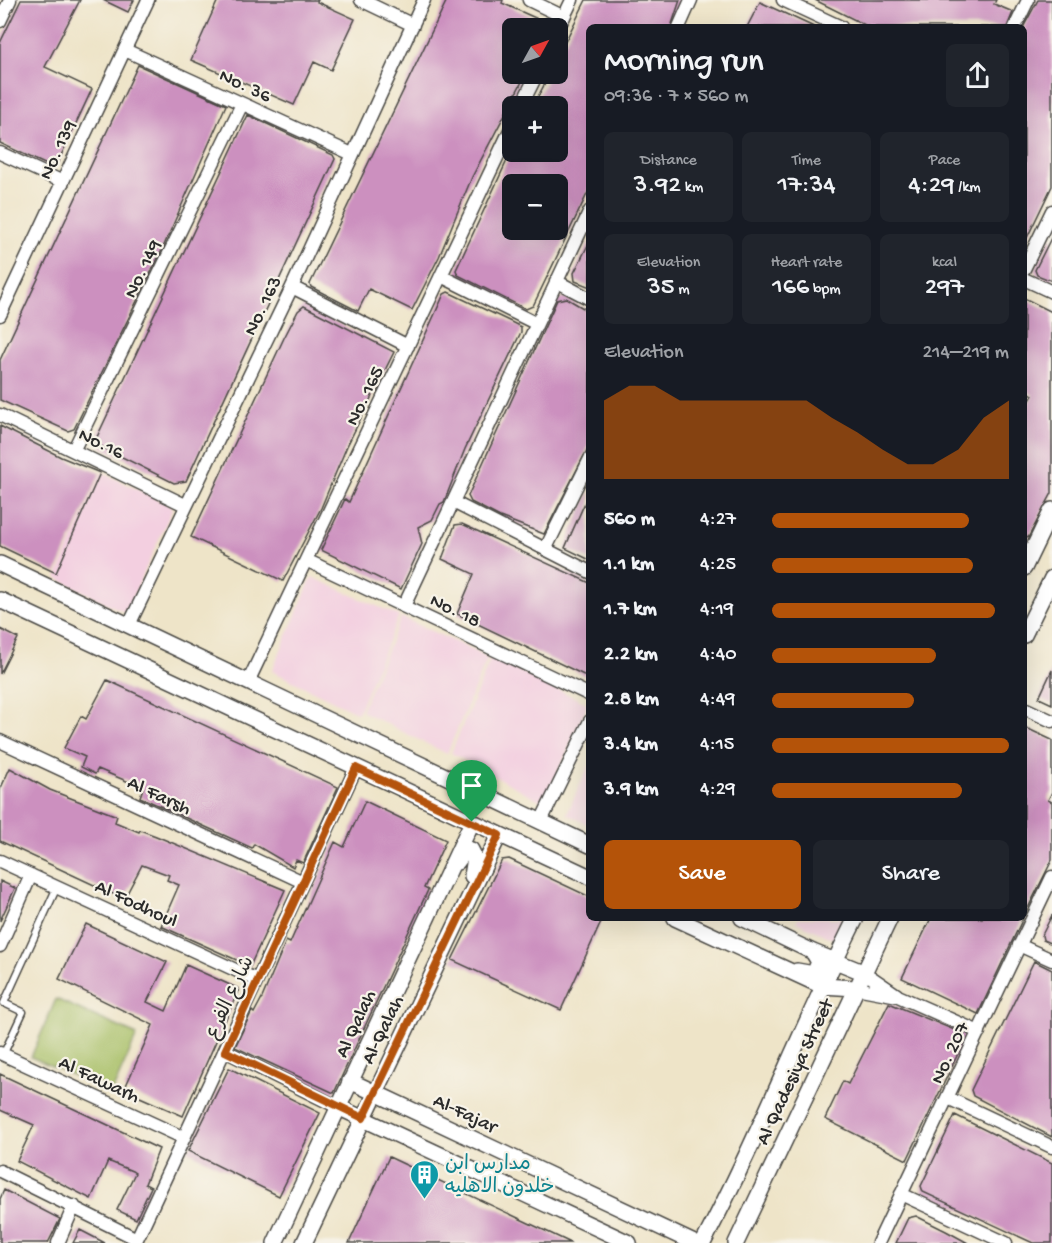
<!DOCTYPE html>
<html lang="en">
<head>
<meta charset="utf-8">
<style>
  body { margin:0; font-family:"Gochi Hand","Playpen Sans Arabic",sans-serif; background:#20242c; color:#f1f3f6; height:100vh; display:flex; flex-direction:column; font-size:22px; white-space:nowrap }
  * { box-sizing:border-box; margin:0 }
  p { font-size:20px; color:#9ea1a6 }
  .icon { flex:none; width:33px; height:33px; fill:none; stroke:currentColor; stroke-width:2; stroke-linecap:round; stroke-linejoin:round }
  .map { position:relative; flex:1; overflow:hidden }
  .sheet { position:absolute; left:586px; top:24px; width:441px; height:897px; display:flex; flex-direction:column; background:#171b24; border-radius:9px; box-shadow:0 6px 24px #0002 }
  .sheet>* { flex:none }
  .needle { width:39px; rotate:50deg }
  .fabs { position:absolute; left:502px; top:18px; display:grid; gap:12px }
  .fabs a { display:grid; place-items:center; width:66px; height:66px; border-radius:9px; background:#171b24; box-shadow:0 6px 24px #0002; font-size:30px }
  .pin { position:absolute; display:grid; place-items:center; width:51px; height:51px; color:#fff; margin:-62px -26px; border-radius:50% 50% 50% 0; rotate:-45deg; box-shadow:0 0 6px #0007 }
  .pin .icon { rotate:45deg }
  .round { display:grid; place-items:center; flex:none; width:63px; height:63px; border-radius:9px; background:#20242c }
  .summary { display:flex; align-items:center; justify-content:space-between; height:102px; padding:0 18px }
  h1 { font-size:33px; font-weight:600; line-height:45px }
  .figures { display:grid; grid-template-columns:repeat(3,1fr); gap:9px; height:102px; padding:6px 18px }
  .figures div { display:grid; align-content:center; border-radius:9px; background:#20242c; text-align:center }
  .figures b { font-size:26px; font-weight:600 }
  .figures small { font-size:16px; font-weight:400 }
  .figures p { font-size:16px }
  .chart { height:168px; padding:12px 18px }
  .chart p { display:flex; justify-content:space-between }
  .chart svg { width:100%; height:108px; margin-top:6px; fill:#b45309; opacity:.7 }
  .button { display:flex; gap:12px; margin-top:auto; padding:12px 18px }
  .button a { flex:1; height:69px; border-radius:9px; background:#b45309; color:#fff; font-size:24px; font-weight:600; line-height:69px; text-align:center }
  .button a+a { background:#20242c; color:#f1f3f6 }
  ul { padding:0 18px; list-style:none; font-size:20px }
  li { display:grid; grid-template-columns:96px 72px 1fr; align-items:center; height:45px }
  li i { height:15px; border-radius:8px; background:#b45309 }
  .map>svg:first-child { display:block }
  .built { fill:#f3cfe0 }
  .grass { fill:#a6be64; stroke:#687448; stroke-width:1.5 }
  .building { fill:#cc90bf; fill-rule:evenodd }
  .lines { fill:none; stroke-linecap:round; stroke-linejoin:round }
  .service-casing { stroke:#484743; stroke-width:9 }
  .minor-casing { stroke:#484743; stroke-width:15 }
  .tertiary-casing { stroke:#484743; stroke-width:18 }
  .service { stroke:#fff; stroke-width:6 }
  .minor { stroke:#fff; stroke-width:12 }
  .tertiary { stroke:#fff; stroke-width:15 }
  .route-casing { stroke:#fff; stroke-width:12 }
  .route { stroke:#b45309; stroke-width:8 }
  .labels { text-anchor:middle; stroke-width:4.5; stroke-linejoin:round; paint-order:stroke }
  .street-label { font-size:20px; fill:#2b2b2b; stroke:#f7f3e8 }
  .culture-label { font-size:20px; fill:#0d838f; stroke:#f7f3e8; text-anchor:start }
</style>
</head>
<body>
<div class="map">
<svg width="1052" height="1243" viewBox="0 0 1052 1243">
  <rect width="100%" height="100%" fill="#f7f3e8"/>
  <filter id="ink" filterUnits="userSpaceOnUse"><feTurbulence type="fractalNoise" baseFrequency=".0167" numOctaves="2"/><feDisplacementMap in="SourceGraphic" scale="12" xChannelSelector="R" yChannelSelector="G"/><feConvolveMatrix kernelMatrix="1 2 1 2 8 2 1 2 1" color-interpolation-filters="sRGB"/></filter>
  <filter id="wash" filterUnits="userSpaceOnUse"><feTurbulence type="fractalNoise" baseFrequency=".008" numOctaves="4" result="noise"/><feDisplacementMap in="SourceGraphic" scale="24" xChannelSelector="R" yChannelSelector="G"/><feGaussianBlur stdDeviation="1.35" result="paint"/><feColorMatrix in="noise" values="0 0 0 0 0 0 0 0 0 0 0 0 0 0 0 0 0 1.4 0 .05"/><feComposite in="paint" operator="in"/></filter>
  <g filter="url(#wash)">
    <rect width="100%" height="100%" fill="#eee4c8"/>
    <path class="built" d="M102 472 169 505 172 510 126 613 56 578Z
      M312 577 399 616 358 713 272 671Z
      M401 617 488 657 447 754 361 711Z
      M491 657 588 704 545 803 451 753Z
      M589 765V825L567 814Z
      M798 918H845L835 940 796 922Z"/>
    <path class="grass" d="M56 999 137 1035 112 1092 31 1057Z"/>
    <g id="blocks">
      <path class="building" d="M21 0H80L45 67 92 89 57 164 49 166 0 143V43Z
        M103 0H134L128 12Z
        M218 0H318L317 2 355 19 331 70 314 62 294 105 191 60Z
        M447 0H503L502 3 551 25 550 28H513V74H526L472 177 439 257 412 310 369 289 358 311 311 287 310 284Z
        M586 0H680L671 27H590V188L533 306 526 309 458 275 456 270 511 152H558V106H533L550 74H558V56ZM513 184H558V230H513Z
        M815 0H996L994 4 1013 12 1007 27H869Z
        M1038 0H1052V186L1024 244V26Z
        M760 2 814 27H747Z
        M138 65 226 105 161 252 74 429 68 431 0 400V360Z
        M248 115 333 155 335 159 186 481 174 483 100 446 97 437Z
        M1052 236V281L1037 275 1035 270Z
        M590 241V287L575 281 574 273Z
        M448 292 509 321 521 327V332L465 449 444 502 440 504 432 520 418 527 422 544 401 589 321 550 345 499 349 502 444 294Z
        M566 298 590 312V444L544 534 500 517 471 502 468 496 557 300Z
        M1024 298 1052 312V493L1028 538 1024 536V411L1033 395 1024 389Z
        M304 306 394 352 347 446 321 508 283 581 191 537 284 338 298 311Z
        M0 426 61 457 100 473 56 573 0 546Z
        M590 491V560L565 548Z
        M462 524 590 583V678L457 614 474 574 442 559 455 525Z
        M0 629 18 638 0 674Z
        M1052 670V704L1039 698Z
        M107 680 338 787 303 863 296 860 293 867 254 844 252 848 140 797 143 788 98 769 95 774 81 767 85 757 64 748 81 716 86 719Z
        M1024 727 1052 740V792L1048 800 1052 802V860L1024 916Z
        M10 768 50 790 117 816 115 822 139 832 140 830 156 836 285 890 250 966 161 926 179 885 167 880 169 875 142 865 124 899 0 841V790Z
        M365 801 446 840 424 888 428 890 334 1093 235 1047 252 1011 254 1013 262 998 286 941 290 943 335 842 344 847Z
        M509 859 590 897V918H603L561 1010 452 960 502 860Z
        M0 881 15 888 0 921Z
        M1052 915V944L1043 940 1042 935Z
        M931 918H1023L978 1014 902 978Z
        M86 924 167 962 147 1002 166 1011 186 965 239 989 183 1116 124 1090 153 1025 59 979Z
        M1034 961 1052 970V1137L973 1096 971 1090Z
        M889 1003 964 1034 965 1039 907 1160 825 1119 843 1081 848 1084Z
        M229 1068 320 1113 279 1196 188 1151Z
        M0 1074 159 1149 145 1184 151 1187 136 1219 117 1210 135 1173 132 1171 108 1161 91 1199 17 1161 34 1125 0 1110Z
        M955 1115 1052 1163V1243H1033L923 1192 921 1186Z
        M389 1157 571 1243H349Z
        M4 1190 60 1219 48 1243H0V1199Z
        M916 1216 946 1231 968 1243H896L908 1218Z
        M80 1230 105 1243H73Z"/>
    </g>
  </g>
  <g filter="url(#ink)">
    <use href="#blocks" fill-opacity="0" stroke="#484743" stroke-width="1.5"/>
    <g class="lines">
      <defs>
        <path id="service" d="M3 1055 23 1012 4 1003 57 887"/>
        <path id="minor" d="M361 0 413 25
          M529 0 564 17
          M783 0 841 27
          M0 21 10 0
          M679 27 691 0
          M1015 27 1028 0
          M558 29 572 0
          M125 50 352 154
          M521 106 537 74
          M0 153 63 182
          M1024 269 1052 211
          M441 276 535 323
          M1024 279 1052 292
          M556 281 590 299
          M292 287 408 346
          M0 315 148 0
          M0 415 185 505
          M74 449 242 104
          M453 502 590 572
          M546 548 590 459
          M306 560 590 695
          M404 606 590 211
          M129 625 292 287 424 0
          M248 682 513 124
          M1024 708 1052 721
          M0 741 303 882
          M541 821 590 721
          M0 861 257 980
          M1019 945 1052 960
          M0 946 31 875
          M865 973 897 995
          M856 988 898 996 979 1032
          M225 1051 338 1107
          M0 1053 184 1138
          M948 1098 1052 1147
          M0 1171 137 1239
          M901 1194 1006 1243
          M58 1243 74 1206
          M135 1243 356 768
          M878 1243 1052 877"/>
        <path id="tertiary" d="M0 564 590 845
          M1024 568 1052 510
          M0 600 590 877
          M1024 635 1052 578
          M457 862 466 850H471L475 858 472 876
          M675 918 822 986 856 988
          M742 918 813 952 865 973
          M797 971 814 974 819 962 813 952
          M350 1081 694 1243
          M338 1107 629 1243
          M275 1243 472 822
          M304 1243 499 835
          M703 1243C759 1137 802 1025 856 918
          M736 1243 890 918"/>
      </defs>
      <use href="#service" class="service-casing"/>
      <use href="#minor" class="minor-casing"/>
      <use href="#tertiary" class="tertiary-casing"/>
      <use href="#service" class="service"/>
      <use href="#minor" class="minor"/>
      <use href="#tertiary" class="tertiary"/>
    </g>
  </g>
  <g class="lines" filter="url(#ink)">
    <defs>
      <path id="route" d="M356 768 499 835 363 1118 225 1051Z"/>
    </defs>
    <use href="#route" class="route-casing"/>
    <use href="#route" class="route"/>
  </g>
  <defs>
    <symbol id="building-pin" viewBox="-11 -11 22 30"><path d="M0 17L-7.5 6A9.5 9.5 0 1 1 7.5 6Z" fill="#0f9aa8" stroke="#f7f3e8"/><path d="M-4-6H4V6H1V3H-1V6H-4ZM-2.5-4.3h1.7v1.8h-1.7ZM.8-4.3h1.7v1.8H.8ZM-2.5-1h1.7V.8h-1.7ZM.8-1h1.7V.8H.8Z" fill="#fff"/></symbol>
  </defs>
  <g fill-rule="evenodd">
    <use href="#building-pin" x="408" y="1158" width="33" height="45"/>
  </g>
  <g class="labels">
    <g class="street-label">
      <text transform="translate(246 84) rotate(25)" y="7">No. 36</text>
      <text transform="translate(56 149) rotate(-65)" y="7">No. 139</text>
      <text transform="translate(141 268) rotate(-64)" y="7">No. 149</text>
      <text transform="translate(261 305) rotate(-64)" y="7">No. 163</text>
      <text transform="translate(363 395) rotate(-64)" y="7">No. 165</text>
      <text transform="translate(102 442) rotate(26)" y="7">No.16</text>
      <text transform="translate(456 609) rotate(26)" y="7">No. 18</text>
      <text transform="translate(160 794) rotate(25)" y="7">Al Farsh</text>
      <text transform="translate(137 902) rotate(25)" y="7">Al Fodhoul</text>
      <text transform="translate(228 997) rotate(-65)" y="7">شارع الفرع</text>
      <text transform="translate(354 1023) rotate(-65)" y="7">Al Qalah</text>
      <text transform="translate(381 1029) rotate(-64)" y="7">Al-Qalah</text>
      <text transform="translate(948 1052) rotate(-65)" y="7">No. 207</text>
      <text transform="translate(793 1071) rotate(-65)" y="7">Al Qadesiya Street</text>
      <text transform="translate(100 1078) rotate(25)" y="7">Al Fawarh</text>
      <text transform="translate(466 1112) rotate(25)" y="7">Al-Fajar</text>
    </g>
    <g class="culture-label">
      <text x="445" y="1169">مدارس ابن<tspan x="445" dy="23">خلدون الاهليه</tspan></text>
    </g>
  </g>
</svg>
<div class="fabs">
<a><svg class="needle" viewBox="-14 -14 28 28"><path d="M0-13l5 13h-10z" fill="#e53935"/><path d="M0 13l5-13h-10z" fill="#9ea1a6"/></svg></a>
<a>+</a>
<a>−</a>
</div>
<div class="pin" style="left:472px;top:822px;background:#1e9e55"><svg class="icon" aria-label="arrive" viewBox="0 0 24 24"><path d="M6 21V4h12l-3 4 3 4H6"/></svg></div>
<section class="sheet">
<div class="summary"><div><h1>Morning run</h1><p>09:36 · 7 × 560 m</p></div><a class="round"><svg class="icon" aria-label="share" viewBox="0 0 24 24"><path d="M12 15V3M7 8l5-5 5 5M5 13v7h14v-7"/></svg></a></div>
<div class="figures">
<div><p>Distance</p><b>3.92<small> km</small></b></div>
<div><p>Time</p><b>17:34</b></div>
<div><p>Pace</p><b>4:29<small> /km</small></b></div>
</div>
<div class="figures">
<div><p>Elevation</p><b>35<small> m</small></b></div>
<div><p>Heart rate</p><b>166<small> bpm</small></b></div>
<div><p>kcal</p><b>297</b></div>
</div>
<div class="chart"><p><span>Elevation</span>214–219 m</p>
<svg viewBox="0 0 160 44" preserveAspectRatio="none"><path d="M0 44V12L10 6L20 6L30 12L40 12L50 12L60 12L70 12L80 12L90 19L100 25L110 32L120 38L130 38L140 32L150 19L160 12V44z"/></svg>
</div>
<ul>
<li><b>560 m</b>4:27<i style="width:83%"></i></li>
<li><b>1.1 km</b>4:25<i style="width:85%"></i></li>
<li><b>1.7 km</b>4:19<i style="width:94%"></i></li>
<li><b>2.2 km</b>4:40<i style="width:69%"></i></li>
<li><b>2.8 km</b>4:49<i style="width:60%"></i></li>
<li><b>3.4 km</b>4:15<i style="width:100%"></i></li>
<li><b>3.9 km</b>4:29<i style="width:80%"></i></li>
</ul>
<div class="button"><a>Save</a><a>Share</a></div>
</section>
</div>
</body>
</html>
